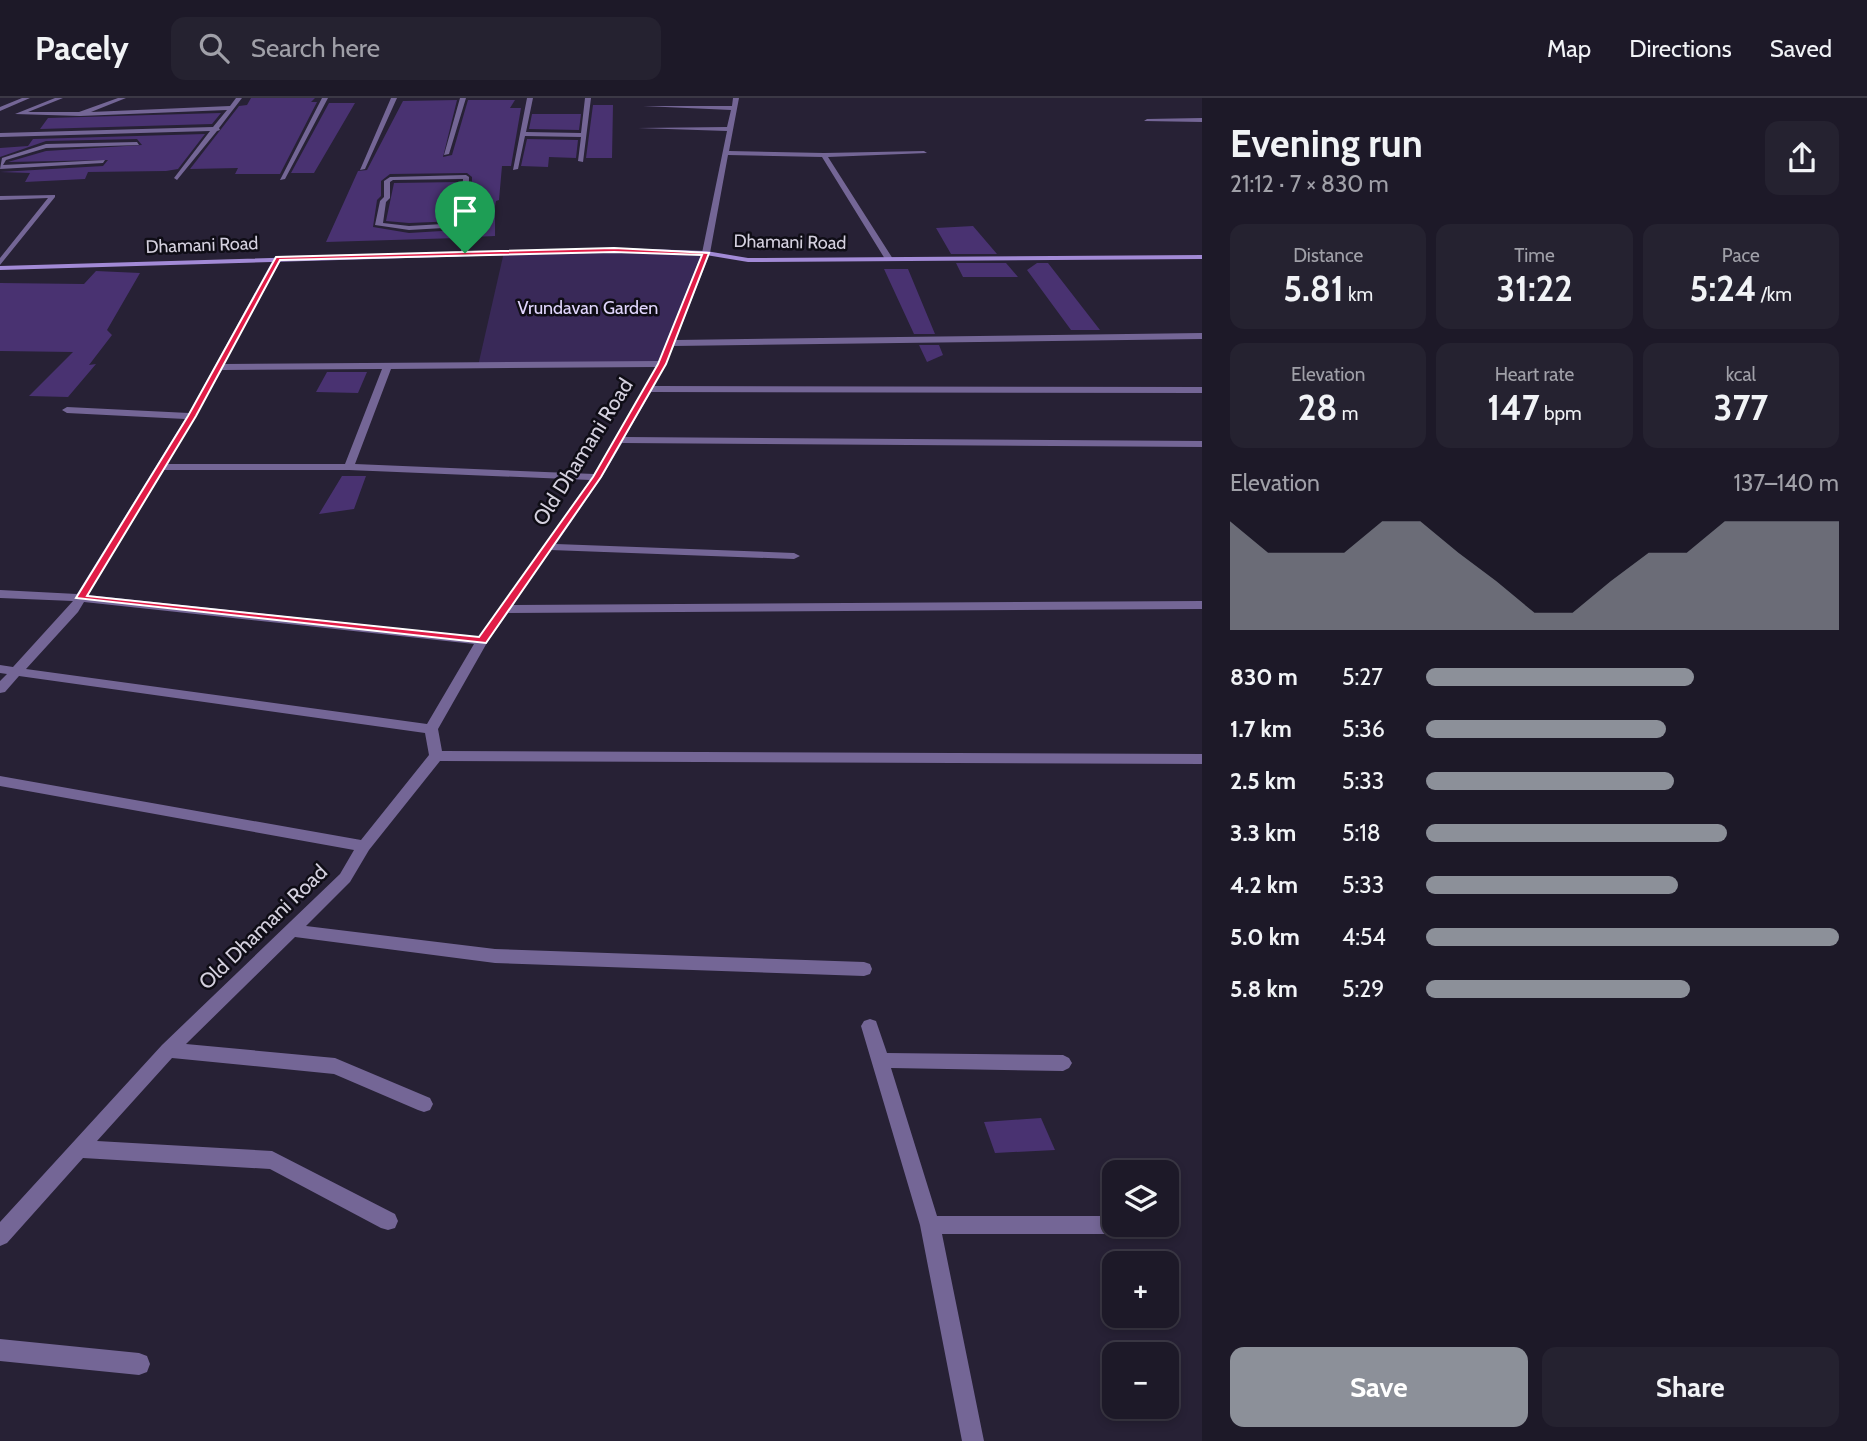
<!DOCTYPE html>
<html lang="en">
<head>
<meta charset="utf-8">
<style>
  body { margin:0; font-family:Cabin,sans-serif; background:#252230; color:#f1f3f6; height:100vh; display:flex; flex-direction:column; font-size:26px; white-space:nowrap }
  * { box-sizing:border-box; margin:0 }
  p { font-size:23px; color:#a0a0a8 }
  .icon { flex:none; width:38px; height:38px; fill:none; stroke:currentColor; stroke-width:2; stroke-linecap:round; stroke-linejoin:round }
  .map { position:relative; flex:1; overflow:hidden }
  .sheet { display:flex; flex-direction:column; background:#1d1928; width:665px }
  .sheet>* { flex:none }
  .buttons { position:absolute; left:1102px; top:1062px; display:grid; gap:14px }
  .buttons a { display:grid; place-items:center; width:77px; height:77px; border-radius:14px; background:#1d1928; box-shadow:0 4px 10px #0003,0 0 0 2px #3b3845; font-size:35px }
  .pin { position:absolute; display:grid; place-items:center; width:60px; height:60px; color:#fff; margin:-72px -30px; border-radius:50% 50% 50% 0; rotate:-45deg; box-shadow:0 0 7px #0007 }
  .pin .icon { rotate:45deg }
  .round { display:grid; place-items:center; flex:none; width:74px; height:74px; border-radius:14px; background:#252230 }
  .head { display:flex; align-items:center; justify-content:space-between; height:119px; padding:0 28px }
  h1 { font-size:38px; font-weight:800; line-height:52px }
  .figures { display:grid; grid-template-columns:repeat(3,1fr); gap:10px; height:119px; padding:7px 28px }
  .figures div { display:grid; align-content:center; border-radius:14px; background:#252230; text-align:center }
  .figures b { font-size:35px; font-weight:800 }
  .figures small { font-size:19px; font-weight:400 }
  .figures p { font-size:19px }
  .chart { height:196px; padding:14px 28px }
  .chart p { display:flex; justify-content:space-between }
  .chart svg { width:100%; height:126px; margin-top:7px; fill:#8c9099; opacity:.7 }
  .action { display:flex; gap:14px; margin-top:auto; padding:14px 28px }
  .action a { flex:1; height:80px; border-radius:14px; background:#8c9099; color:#fff; font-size:28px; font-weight:800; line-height:80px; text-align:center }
  .action a+a { background:#252230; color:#f1f3f6 }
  ul { padding:0 28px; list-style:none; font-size:23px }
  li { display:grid; grid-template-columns:112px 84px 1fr; align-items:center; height:52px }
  li i { height:18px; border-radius:9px; background:#8c9099 }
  header { display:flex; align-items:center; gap:42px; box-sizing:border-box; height:98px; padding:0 35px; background:#1d1928; border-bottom:2px solid #3b3845 }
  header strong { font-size:33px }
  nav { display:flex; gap:38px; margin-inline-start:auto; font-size:24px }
  .search { width:490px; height:63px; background:#252230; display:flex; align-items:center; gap:18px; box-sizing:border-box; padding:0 24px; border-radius:14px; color:#a0a0a8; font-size:26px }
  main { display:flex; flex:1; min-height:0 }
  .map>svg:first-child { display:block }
  .green { fill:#392958 }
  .building { fill:#493271 }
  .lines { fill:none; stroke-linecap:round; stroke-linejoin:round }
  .minor { fill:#746696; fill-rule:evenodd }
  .secondary { fill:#a28ad6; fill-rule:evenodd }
  .route { fill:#e11d48; stroke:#fff; stroke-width:2; fill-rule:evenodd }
  .labels { text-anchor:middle; stroke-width:5; stroke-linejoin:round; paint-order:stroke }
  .far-street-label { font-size:18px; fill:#d4d0de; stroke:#0f0d16 }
  .far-park-label { font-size:18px; fill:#e1d6fd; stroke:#0f0d16 }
  .street-label { font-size:21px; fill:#d4d0de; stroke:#0f0d16 }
</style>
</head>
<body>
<header>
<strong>Pacely</strong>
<div class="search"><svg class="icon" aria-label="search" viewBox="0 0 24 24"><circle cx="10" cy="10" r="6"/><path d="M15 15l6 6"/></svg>Search here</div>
<nav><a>Map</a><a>Directions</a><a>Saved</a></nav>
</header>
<main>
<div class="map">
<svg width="1202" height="1343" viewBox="0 0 1202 1343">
  <rect width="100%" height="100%" fill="#272135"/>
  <path class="green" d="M504 154 706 155 662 266 478 268Z"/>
  <path class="building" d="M251 0H315L311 4H317L280 76H235L238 70 190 71 239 8 247 7Z
    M457 2 443 59 452 57 468 2H515L510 10H521L511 68H502L499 102 496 103 495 108V138L471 139 472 79 467 75 390 76 381 83V98L377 102 373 129 409 135 458 132V140L326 144 358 73 367 72 403 3Z
    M329 5H355L314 75H291Z
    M593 7H613L612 60H586Z
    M221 15 212 26 40 31 48 20Z
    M532 16H581L579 32 529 31Z
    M205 36 178 71 166 73 88 74 85 81 25 84 30 75 0 74 103 68 108 62 8 64 46 53 142 47 137 41 46 43 0 59V50L28 48 33 41Z
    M527 41 578 42 576 60 549 59 548 69 521 68Z
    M460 84 458 123 409 125 386 123 394 85Z
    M973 128 997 156H951L936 130Z
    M956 165H1006L1018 179H963Z
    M1037 165H1048L1100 232H1071L1027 172Z
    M884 171H908L935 236H914Z
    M96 173 140 175 107 232 112 237 89 267 96 266 68 299 29 298 73 254 0 253V185L84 186Z
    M919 247H939L943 257 927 264Z
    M327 274H367L358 295 316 294Z
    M342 378H366L354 411 319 416Z
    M1041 1020 1055 1052 995 1055 984 1024Z"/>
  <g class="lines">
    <path class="minor" d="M22 0H30L0 13V9Z
      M55 0H63L28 14H79L118 0H126L91 14 230 8 236 0H242L219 30 220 32 217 33 177 82 174 80 210 33 0 39V35L213 29 227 12 80 18 15 16Z
      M322 0H328L285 81 280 82Z
      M391 0H397L365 71 360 72Z
      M460 0H466L449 56 444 57Z
      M527 0H533L526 34 581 35 585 0H591L583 64 578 63 581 39 525 38 518 71 513 72Z
      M733 0H739L729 53 824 55 924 53 927 55 828 59 893 161 889 163 885 161 822 59 728 57 710 155 676 242 1202 235V241L674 248 654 288 1202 289V295L651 294 625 339 1202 343V349L622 345 602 379 556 446 794 455 800 458 794 461 551 452 513 507 1202 503V511L508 515 488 543 438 631 442 653 1202 656V666L440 663 369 752 350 784 306 828 495 851 864 864 870 866 872 871 870 876 864 878 495 865 295 839 186 946 335 960 430 1000 433 1006 430 1012 424 1014 418 1012 334 976 172 960 97 1043 272 1053 395 1116 398 1123 395 1130 388 1132 381 1130 270 1071 83 1060 7 1145 0 1148V1124L162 947 340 776 354 752 0 688V678L361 742 429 657 425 635 19 578 5 594 0 595V583L7 576 0 575V567L13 569 73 503 0 500V492L77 496 185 321 67 315 62 312 67 309 189 315 274 160 278 158 282 160 224 266 659 263 702 155 727 33 638 30 727 29 731 12 643 8H732ZM656 269 594 376 355 366 391 271ZM382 271 345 366H167L222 272ZM164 372H349L590 382 479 539 88 497ZM84 504 474 546 427 626 26 571 78 514Z
      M1202 20V24L1144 23 1147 21Z
      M137 44 139 47 46 50 6 62 3 67 105 62 103 65 0 71 2 60 46 46Z
      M466 77 469 79 468 157 461 155V129L409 132 375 127 380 103 384 99V83L390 79ZM463 81 460 125 409 128 383 125 386 104 390 100V84L393 82Z
      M55 97V99L0 167V160L48 100 0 102V98Z
      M870 921 876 923 887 955 1063 957 1069 960 1072 965 1069 970 1063 973 891 970 937 1118H1115V1127H1125L1122 1134 1115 1136H942L984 1343H962L920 1127 861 928 864 923Z
      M0 1241 139 1255 147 1258 150 1266 147 1274 139 1277 0 1263Z"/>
    <path class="secondary" d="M614 150 706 153 748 160 1202 157V161L748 164 706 157 614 154 0 172V168Z"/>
  </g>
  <path class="route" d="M614 150 709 155 666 266 601 379 486 545 76 500 188 318 276 159ZM614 154 702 157 658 266 593 379 479 539 87 498 196 318 280 162Z"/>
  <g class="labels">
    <g class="far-street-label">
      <text transform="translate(790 144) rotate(1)" y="6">Dhamani Road</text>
      <text transform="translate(202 147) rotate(-2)" y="6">Dhamani Road</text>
    </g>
    <g class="far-park-label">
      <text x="588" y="216">Vrundavan Garden</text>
    </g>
    <g class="street-label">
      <text transform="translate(583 354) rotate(-58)" y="7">Old Dhamani Road</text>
      <text transform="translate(263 829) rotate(-44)" y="7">Old Dhamani Road</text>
    </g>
  </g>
</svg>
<div class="buttons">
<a><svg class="icon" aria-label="layers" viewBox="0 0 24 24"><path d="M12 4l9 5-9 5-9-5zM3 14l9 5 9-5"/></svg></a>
<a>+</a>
<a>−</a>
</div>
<div class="pin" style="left:465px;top:155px;background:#1e9e55"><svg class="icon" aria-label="arrive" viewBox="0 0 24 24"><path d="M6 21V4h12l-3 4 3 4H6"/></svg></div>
</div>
<section class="sheet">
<div class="head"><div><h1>Evening run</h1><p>21:12 · 7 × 830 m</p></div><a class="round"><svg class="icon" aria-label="share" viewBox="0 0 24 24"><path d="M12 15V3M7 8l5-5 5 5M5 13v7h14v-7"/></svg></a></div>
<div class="figures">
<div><p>Distance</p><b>5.81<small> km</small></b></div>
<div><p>Time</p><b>31:22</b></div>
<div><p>Pace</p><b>5:24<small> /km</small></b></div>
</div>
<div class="figures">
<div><p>Elevation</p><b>28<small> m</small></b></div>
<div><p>Heart rate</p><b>147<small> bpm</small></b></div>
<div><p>kcal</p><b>377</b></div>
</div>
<div class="chart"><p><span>Elevation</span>137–140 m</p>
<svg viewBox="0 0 160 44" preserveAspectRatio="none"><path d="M0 44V6L10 17L20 17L30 17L40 6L50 6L60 17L70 27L80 38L90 38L100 27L110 17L120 17L130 6L140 6L150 6L160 6V44z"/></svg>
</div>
<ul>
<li><b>830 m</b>5:27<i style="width:65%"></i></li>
<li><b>1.7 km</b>5:36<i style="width:58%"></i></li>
<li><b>2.5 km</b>5:33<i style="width:60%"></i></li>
<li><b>3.3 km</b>5:18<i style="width:73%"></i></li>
<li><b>4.2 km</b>5:33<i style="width:61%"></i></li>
<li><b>5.0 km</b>4:54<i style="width:100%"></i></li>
<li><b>5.8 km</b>5:29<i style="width:64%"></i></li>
</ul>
<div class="action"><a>Save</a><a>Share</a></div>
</section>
</main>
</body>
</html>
